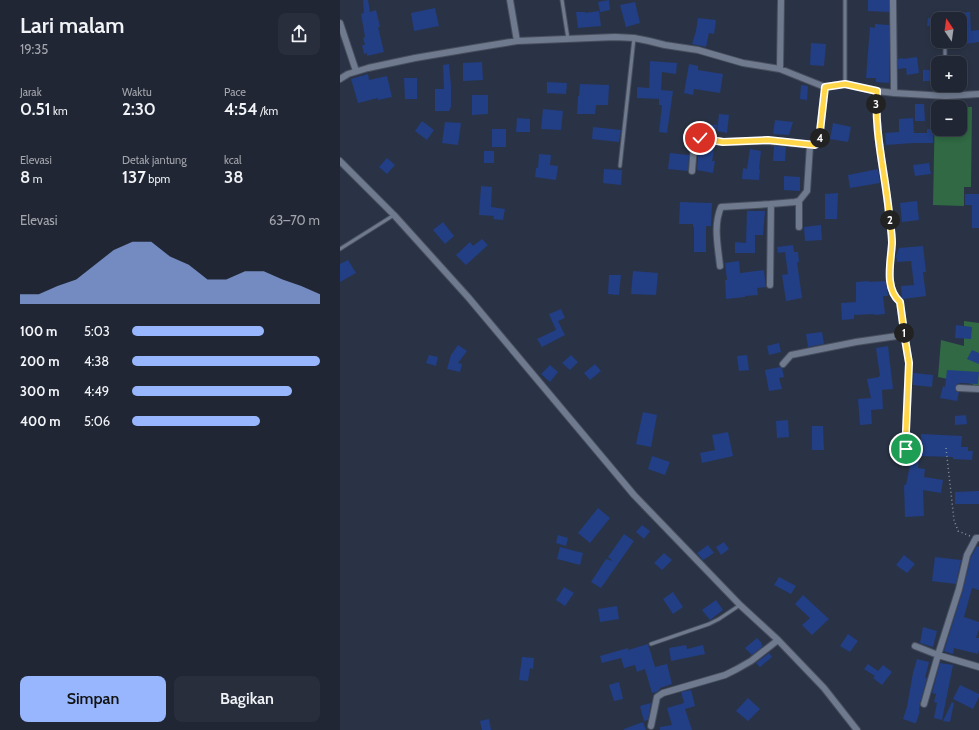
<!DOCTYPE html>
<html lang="id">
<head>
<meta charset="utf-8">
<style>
  body { margin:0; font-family:Cabin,sans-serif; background:#282e3c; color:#f1f3f6; height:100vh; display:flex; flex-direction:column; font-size:15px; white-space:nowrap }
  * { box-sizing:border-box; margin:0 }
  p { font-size:13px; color:#a2a5ac }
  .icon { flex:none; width:22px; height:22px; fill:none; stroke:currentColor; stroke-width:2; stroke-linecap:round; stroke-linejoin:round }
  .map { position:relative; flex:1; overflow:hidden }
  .drawer { display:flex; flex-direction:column; background:#202634; width:340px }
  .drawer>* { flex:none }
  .needle { width:26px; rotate:347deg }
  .buttons { position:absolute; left:591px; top:12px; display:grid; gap:8px }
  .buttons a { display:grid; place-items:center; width:36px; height:36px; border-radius:8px; background:#202634; box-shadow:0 2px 6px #0003,0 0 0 1px #3d434f; font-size:20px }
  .pin { position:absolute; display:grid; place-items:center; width:34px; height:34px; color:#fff; margin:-17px; border:2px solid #fff; border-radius:50%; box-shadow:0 1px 4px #0007 }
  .km { position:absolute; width:20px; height:20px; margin:-10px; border-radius:50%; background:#222; color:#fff; font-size:11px; line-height:20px; text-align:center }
  .round { display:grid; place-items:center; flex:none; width:42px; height:42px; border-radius:8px; background:#282e3c }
  .summary { display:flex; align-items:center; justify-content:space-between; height:68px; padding:0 20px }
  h1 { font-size:22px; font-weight:600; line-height:30px }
  .figures { display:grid; grid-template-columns:repeat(3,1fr); gap:6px; height:68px; padding:4px 20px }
  .figures div { display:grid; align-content:center }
  .figures b { font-size:17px; font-weight:600 }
  .figures small { font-size:11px; font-weight:400 }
  .figures p { font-size:11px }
  .chart { height:112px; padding:8px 20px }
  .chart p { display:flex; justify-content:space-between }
  .chart svg { width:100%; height:72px; margin-top:4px; fill:#97b6fd; opacity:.7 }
  .action { display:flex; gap:8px; margin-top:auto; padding:8px 20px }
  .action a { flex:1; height:46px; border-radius:8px; background:#97b6fd; color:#111; font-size:16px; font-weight:600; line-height:46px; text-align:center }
  .action a+a { background:#282e3c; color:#f1f3f6 }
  ul { padding:0 20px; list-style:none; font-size:13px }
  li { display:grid; grid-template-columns:64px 48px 1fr; align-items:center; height:30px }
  li i { height:10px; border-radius:5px; background:#97b6fd }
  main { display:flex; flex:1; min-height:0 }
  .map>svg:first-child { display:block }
  .green { fill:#306943; fill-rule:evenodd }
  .building { fill:#223e84 }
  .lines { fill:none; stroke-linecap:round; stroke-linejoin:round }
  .service-casing { stroke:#474f5e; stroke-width:5 }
  .minor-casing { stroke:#474f5e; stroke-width:8 }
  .path { stroke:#88909f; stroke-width:1.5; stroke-dasharray:1 3; stroke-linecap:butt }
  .service { stroke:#6f7a8f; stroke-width:3 }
  .minor { stroke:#6f7a8f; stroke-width:6 }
  .route-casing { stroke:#fff; stroke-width:8 }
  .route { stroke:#ffd54a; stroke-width:5 }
</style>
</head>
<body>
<main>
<section class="drawer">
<div class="summary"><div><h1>Lari malam</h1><p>19:35</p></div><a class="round"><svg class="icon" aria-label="share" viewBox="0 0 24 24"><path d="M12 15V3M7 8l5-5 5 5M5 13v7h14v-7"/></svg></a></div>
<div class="figures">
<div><p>Jarak</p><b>0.51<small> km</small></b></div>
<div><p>Waktu</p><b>2:30</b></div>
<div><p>Pace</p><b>4:54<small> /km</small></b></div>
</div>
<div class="figures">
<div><p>Elevasi</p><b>8<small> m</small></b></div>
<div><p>Detak jantung</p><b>137<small> bpm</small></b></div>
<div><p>kcal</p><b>38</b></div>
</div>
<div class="chart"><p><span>Elevasi</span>63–70 m</p>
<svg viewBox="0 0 160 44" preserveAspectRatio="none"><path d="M0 44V38L10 38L20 33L30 29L40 20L50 11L60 6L70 6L80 15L90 20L100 29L110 29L120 24L130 24L140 29L150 33L160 38V44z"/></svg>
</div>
<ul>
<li><b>100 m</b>5:03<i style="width:70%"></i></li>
<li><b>200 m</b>4:38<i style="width:100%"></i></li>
<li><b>300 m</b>4:49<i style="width:85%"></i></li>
<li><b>400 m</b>5:06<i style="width:68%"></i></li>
</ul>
<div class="action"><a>Simpan</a><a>Bagikan</a></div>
</section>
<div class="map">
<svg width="639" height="730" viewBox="0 0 639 730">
  <rect width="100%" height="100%" fill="#2a3345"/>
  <path class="green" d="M595 106 632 107 631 187H624V206L593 205ZM598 107H620V129H598Z
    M624 321 639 323V390H633V384L598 377 601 340 624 346Z"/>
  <path class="building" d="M23 0H28L30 12 36 10 40 27H38L44 52 27 56V53L24 54 22 45H25L23 38 25 37 21 14 24 13Z
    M269 0 270 10 260 12 258 2Z
    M528 0H549V12L528 11Z
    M295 2 300 23 286 27 280 5Z
    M95 8 99 26 74 31 71 13Z
    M259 11 261 26 238 28 236 12H245V13Z
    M630 12 631 31 639 30V42L626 44 620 43V13Z
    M358 18 376 20 374 34 369 33 366 47 352 44 356 31Z
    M588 18H598V27L587 26Z
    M535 24 549 25V83L536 82V78H526L530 27 535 28Z
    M471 43 486 44 484 66 470 65Z
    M577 57 579 73 567 75 566 68 558 69V59L563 58V59Z
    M310 61 337 63 336 74 322 72 321 90 333 91 327 133 319 132 322 105H319V99L297 98V87L309 88Z
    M142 62 143 80 123 81V63Z
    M109 64 111 86V107L109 111H95V89H104L103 65Z
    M349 64 358 66V70L383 74 380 93 354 89 353 95 344 93Z
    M583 70H596L595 81H583Z
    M28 74 29 80 47 76 52 97 38 100V98L18 103 11 79Z
    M64 78H77V99H65Z
    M207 82 227 83 226 94 207 93Z
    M240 84 269 85 268 105H256L255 114H237L238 96H239Z
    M461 85 468 86 467 100 460 99Z
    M132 95H148V114L132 115Z
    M575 104H584L585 121H575Z
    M203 109 223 111 221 130 201 129Z
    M379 114 389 115 387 133 377 131Z
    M177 118 190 119V132H176Z
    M573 118 574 133H587V129H593V143H574L546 145 545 133 559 132V119Z
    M435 120 453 122 449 135 433 134Z
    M82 121 94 130 87 140 75 131Z
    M105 122 121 123 118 145 102 143Z
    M493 123 511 127 508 142 490 139Z
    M367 124 377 125 375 136 365 135Z
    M253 127 281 130 279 142 252 139Z
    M152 129H166V147H152Z
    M359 144H361L375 145 372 161H375L373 173 357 170Z
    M434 146 446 147 445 161H433Z
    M410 149 421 151 419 169 420 170 419 180 402 179 403 168 407 169Z
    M144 151H154V163H144Z
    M330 153 349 155 348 171 328 169Z
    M199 154 211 155 210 165 218 166 216 180 195 177 196 168H198Z
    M47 158 55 165 47 174 39 167Z
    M589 163 591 174 575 176 573 165Z
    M264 169 282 170 281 185 263 183Z
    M538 169 540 183 510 188 508 175Z
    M444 176 460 177V191L444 190Z
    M141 186 152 187 151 207 165 209 163 220 153 219 154 216 139 215Z
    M498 193 497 219H485V194Z
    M625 194H639V228H632V205H625Z
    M577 201 579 220 562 222 560 203Z
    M340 202 372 203 371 226H366V252H354V227H353V224H339Z
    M407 211H425L423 235H415V253H395V242L406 243Z
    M103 222 114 236 105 244 93 230Z
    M481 225 482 240 465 241 464 227Z
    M142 239 148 245 126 265 116 255 130 242 133 246Z
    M453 245 454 252H458L459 262H457L462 298 446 301 442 275 448 274 445 252 438 253 437 247Z
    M583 246 586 272H583L586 296 563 299 562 298 561 286 574 285 571 261 557 262 556 256 559 248Z
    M8 260 16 273 0 282V264Z
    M399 261 400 273 424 270 426 287 417 288 418 295 405 296V297L386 299 385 280H387L385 263Z
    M293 271 318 273 316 295 291 294Z
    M269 275H281L279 295 268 294Z
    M529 281V282L546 281 548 296H543L545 314 534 315V314L514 315V319L502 320 501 303 516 302V282Z
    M221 309 225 318 218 321 225 335 202 347 197 339 216 330 209 314Z
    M616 325 632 327 631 339 615 338Z
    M482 332 484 344 468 347 466 334Z
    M439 343 441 352 429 355 427 346Z
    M118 345 127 351 118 363 122 364 120 372 107 369 111 355Z
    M548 346 553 389 542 390 543 409 531 410 532 424 520 425 518 399 531 398 527 379 539 377V376H540L536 348Z
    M632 350 639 353V364L627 359Z
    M89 355 98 357 96 366 86 363Z
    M231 355 238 362 230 370 222 363Z
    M407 355 409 370 399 371 397 356Z
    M255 364 261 371 250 380 244 373Z
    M210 365 218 372 210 382 201 374Z
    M440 367 442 368 444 377 439 378 442 389 429 391 425 370Z
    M607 370 639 372 638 384 621 383 617 384 615 388 616 392H619L617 401 600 398 603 386 605 387Z
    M574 373 593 375 592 387 573 385Z
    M303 412 317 415 311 447 296 444Z
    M626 415 627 424 615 425V416Z
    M448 420 449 437 437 438 436 421Z
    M472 426H483L484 450H472Z
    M388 432 393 456 362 463 360 453 375 450 372 435Z
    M581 434 622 436 621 447H628V451H633L632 460 613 459V457L579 456 578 468 585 469 584 477 603 480 601 493 583 490 584 516 565 517 564 485H566L571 460H567L568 453 570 452V449L581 450Z
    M312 456 330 462 325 475 308 469Z
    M639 491V504H615V492Z
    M258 508 270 518 250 543 238 533Z
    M302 525 310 531 304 539 296 532Z
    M284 534 294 541 261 588 251 582 266 559 273 561 268 557Z
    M218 535 228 538 226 546 216 543Z
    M384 542 389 549 381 555 376 547Z
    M368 545 374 553 363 560 357 553Z
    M637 546 639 547V590L632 588 624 617 639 622V629L636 638H639V650L638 654 614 648 613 654 604 651 623 590 631 557Z
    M220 547 243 553 240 565 217 559Z
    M324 553 332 560 322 570 314 563Z
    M564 555 575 564 567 573 556 565Z
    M595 557 621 560 616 584 592 581Z
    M439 577 456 586 451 594 434 585Z
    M224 587 234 593 225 606 216 600Z
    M333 592 343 607 333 614 323 599Z
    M463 595 489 619 472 635 462 625 470 618 455 604Z
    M376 600 383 610 370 620 362 610Z
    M277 606 279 619 260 622 258 609Z
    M583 627 597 631 593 647 580 643Z
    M508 634 518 641 510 652 500 646Z
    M417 638 422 643 421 644 423 646 412 655 405 648Z
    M308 644 315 667 327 664 332 684 320 688V689L317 692 312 693 305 669 297 672 295 665 284 668 281 658 262 663 260 656 288 648V650Z
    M346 645 347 649 363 645 365 654 331 661 329 648Z
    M429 653 432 657 420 667 416 663Z
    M182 657 194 658 193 669 190 668 188 681 179 680Z
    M577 659 589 662 585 678H587L580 703 579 711H580L576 723H574L563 719 567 707 573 673Z
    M600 663 613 665 602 720 594 718 597 703 594 702 596 694 592 693Z
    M528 664 538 671 543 665 552 672 542 685 533 678 535 676 524 669Z
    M279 682 283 699 274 701 269 685Z
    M620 685 639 694V697L633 709 613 699Z
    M351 690 355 706 345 709 352 730H320V727L332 725 327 708 344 703 341 692Z
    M408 698 420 709 408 721 396 711Z
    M612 702 614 703 610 722 603 721Z
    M311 703 308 720 304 721 300 706Z
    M149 719 151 730H142L140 721Z
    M303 722 306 730H284V729Z"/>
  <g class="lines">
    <defs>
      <path id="service" d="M222 0 228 39
        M605 14V19
        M605 41V63
        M505 84V0
        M606 85V95
        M280 166 294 38
        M0 249 54 215
        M311 644 369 624 379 619 400 605"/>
      <path id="minor" d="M170 0 177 41
        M553 0 554 93
        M0 23 16 71
        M440 69 441 0
        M0 79 8 74 28 68 75 58 134 48 177 41 275 37 294 38 309 41 325 45 358 50 403 63 440 69 485 87 505 84 537 91 554 93 606 96 639 94
        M537 91C534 132 545 173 549 213 550 223 552 233 552 243 551 262 544 288 560 302L565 339 569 363 566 431V449
        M0 161 54 215 128 297 294 495 400 605 438 640 484 688 517 730
        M352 171 354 145 355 141 360 139 383 142 428 141 470 145
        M431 204 455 202 459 201 467 191 470 145C475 146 477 144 479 140L485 87
        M459 227V201
        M380 266C378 246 373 226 381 207L431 204 430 285
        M443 364 451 355 516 342 564 335
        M619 388 639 389
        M575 646 598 655 639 667
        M584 704 598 655 619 589 627 555 636 538H639
        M311 726 317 697 323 693 385 675 397 669 411 661 438 640"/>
    </defs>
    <use href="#service" class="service-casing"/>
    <use href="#minor" class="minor-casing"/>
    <path class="path" d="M606 448 614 520 618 531 630 536"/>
    <use href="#service" class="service"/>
    <use href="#minor" class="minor"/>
  </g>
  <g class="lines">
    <defs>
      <path id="route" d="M360 138 383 142 428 140 475 145 477 144 479 140 485 87 505 84 537 91C534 132 545 172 549 213 550 223 552 233 552 243 551 262 544 288 560 302L565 339 569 363 566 431V449"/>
    </defs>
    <use href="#route" class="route-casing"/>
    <use href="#route" class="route"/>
  </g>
</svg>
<div class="buttons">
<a><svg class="needle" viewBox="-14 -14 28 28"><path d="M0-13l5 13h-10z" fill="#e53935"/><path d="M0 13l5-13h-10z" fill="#a2a5ac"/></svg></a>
<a>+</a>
<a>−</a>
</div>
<div class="pin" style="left:566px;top:449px;background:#1e9e55"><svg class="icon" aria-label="arrive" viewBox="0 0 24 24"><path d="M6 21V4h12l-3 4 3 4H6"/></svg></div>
<div class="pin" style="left:360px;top:138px;background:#d93025"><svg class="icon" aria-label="check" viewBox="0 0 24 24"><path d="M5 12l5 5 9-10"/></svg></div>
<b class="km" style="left:564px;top:333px">1</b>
<b class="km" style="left:550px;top:220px">2</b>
<b class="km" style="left:536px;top:104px">3</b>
<b class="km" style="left:480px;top:138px">4</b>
</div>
</main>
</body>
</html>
